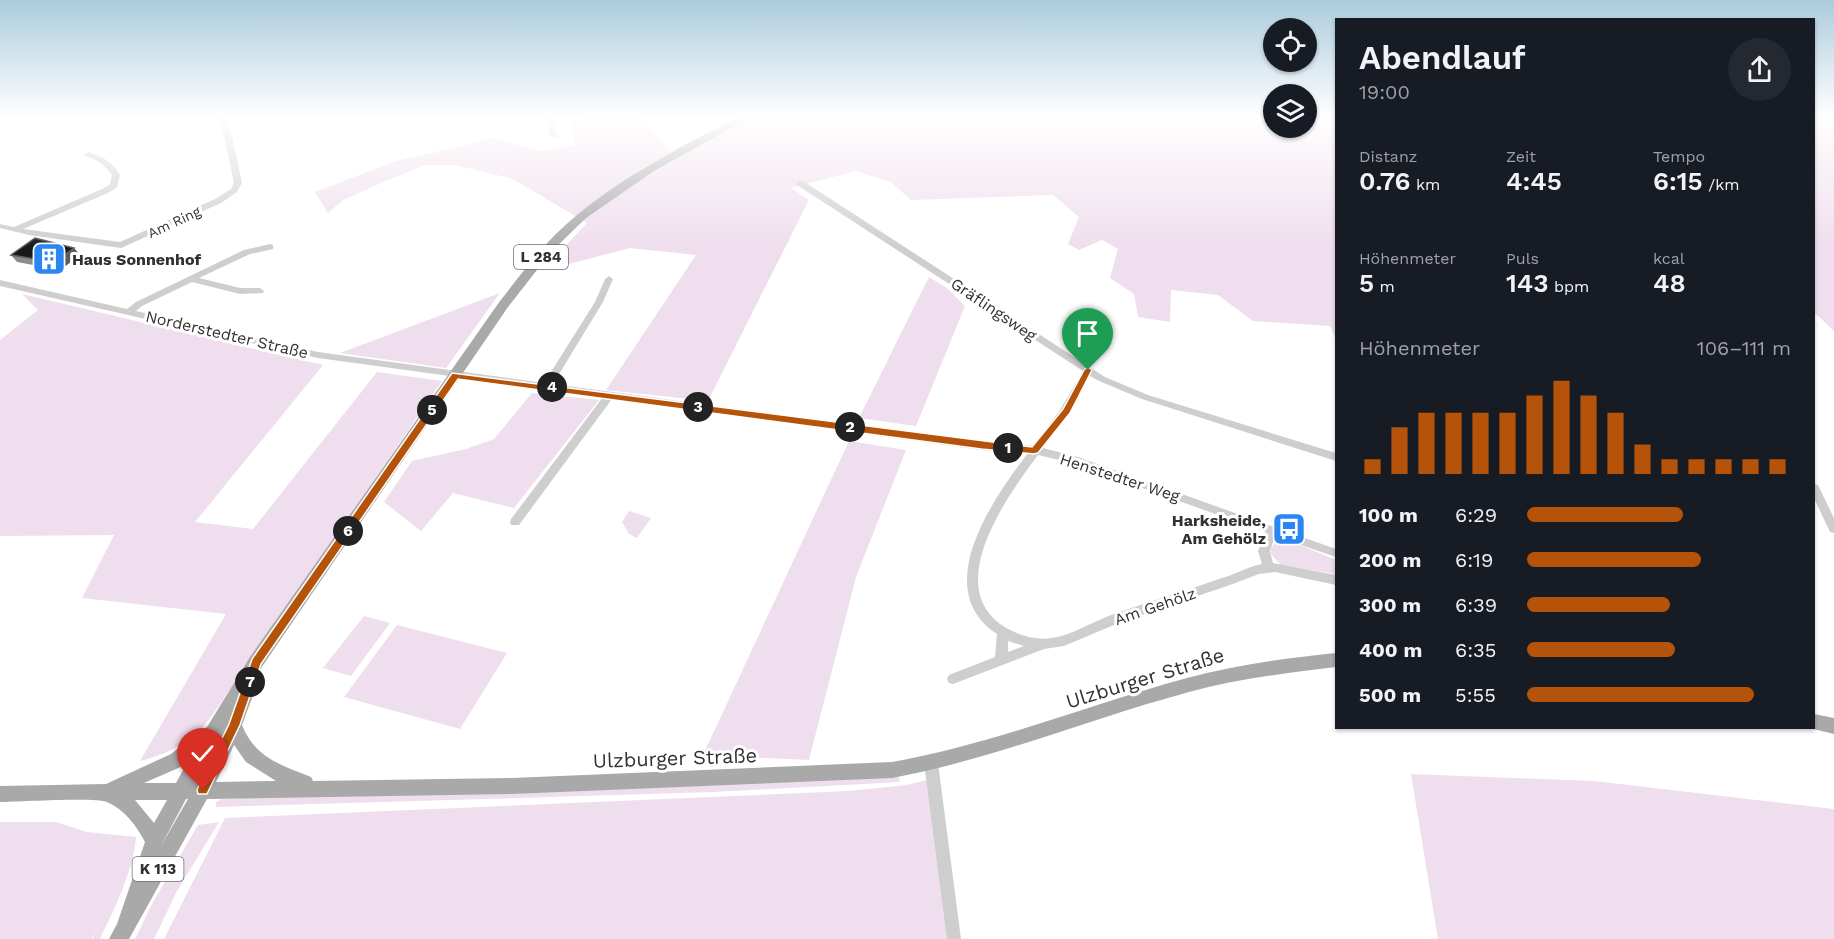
<!DOCTYPE html>
<html lang="de">
<head>
<meta charset="utf-8">
<style>
  body { margin:0; font-family:"Work Sans",sans-serif; background:#242831; color:#f1f3f6; height:100vh; display:flex; flex-direction:column; font-size:22px; white-space:nowrap }
  * { box-sizing:border-box; margin:0 }
  p { font-size:20px; color:#9ea1a6 }
  .icon { flex:none; width:33px; height:33px; fill:none; stroke:currentColor; stroke-width:2; stroke-linecap:round; stroke-linejoin:round }
  .map { position:relative; flex:1; overflow:hidden }
  .side { position:absolute; left:1335px; top:18px; width:480px; height:711px; display:flex; flex-direction:column; background:#171b24; border-radius:0px; box-shadow:0 2px 4px #0004 }
  .side>* { flex:none }
  .tools { position:absolute; left:1263px; top:18px; display:grid; gap:12px }
  .tools a { display:grid; place-items:center; width:54px; height:54px; border-radius:50%; background:#171b24; box-shadow:0 2px 4px #0004; font-size:30px }
  .pin { position:absolute; display:grid; place-items:center; width:51px; height:51px; color:#fff; margin:-62px -26px; border-radius:50% 50% 50% 0; rotate:-45deg; box-shadow:0 0 6px #0007 }
  .pin .icon { rotate:45deg }
  .km { position:absolute; width:30px; height:30px; margin:-15px; border-radius:50%; background:#222; color:#fff; font-size:16px; line-height:30px; text-align:center }
  .round { display:grid; place-items:center; flex:none; width:63px; height:63px; border-radius:32px; background:#242831 }
  .headline { display:flex; align-items:center; justify-content:space-between; height:102px; padding:0 24px }
  h1 { font-size:33px; font-weight:600; line-height:45px }
  .stats { display:grid; grid-template-columns:repeat(3,1fr); gap:9px; height:102px; padding:6px 24px }
  .stats div { display:grid; align-content:center }
  .stats b { font-size:26px; font-weight:600 }
  .stats small { font-size:16px; font-weight:400 }
  .stats p { font-size:16px }
  .chart { height:168px; padding:12px 24px }
  .chart p { display:flex; justify-content:space-between }
  .chart svg { width:100%; height:108px; margin-top:6px; stroke:#b45309; stroke-width:6 }
  ul { padding:0 24px; list-style:none; font-size:20px }
  li { display:grid; grid-template-columns:96px 72px 1fr; align-items:center; height:45px }
  li i { height:15px; border-radius:8px; background:#b45309 }
  .map>svg:first-child { display:block }
  .green { fill:#efdeed }
  .lines { fill:none; stroke-linecap:round; stroke-linejoin:round }
  .minor { fill:#cecece; fill-rule:evenodd }
  .major { fill:#a9a9a9; fill-rule:evenodd }
  .wall { fill:#8c8c8c }
  .shaded-wall { fill:#5d5d5d }
  .building { fill:#181818; stroke:#5d5d5d; stroke-width:1.5 }
  .route { fill:#b45309; stroke:#fff; stroke-width:1.5 }
  .labels { text-anchor:middle; stroke-width:6; stroke-linejoin:round; paint-order:stroke }
  .far-street-label { font-size:14px; fill:#313131; stroke:#fff }
  .shield { fill:#fff; stroke:#6f6f6f; stroke-width:1.5 }
  .shield-label { font-size:15px; font-weight:bold; fill:#313131 }
  .poi-label { font-size:16px; font-weight:bold; fill:#313131; stroke:#fff; text-anchor:start }
  .street-label { font-size:16px; fill:#313131; stroke:#fff }
  .near-street-label { font-size:20px; fill:#313131; stroke:#fff }
</style>
</head>
<body>
<div class="map">
<svg width="1834" height="939" viewBox="0 0 1834 939">
  <rect width="100%" height="100%" fill="#fff"/>
  <path class="green" d="M588 117H641L671 151 738 117H1273L1274 128H1306L1307 117H1336V339L1330 326 1253 321 1218 295 1171 290 1170 322 1138 317 1134 294 1110 278 1118 249 1102 240 1079 250 1068 244 1079 217 1053 195 911 200 891 182 856 171 791 188 809 200 708 401 606 390 696 255 630 248 542 271 587 223 513 179 455 165H426L388 180 343 200 328 213 315 192 396 161 494 138 541 151 575 145 571 122Z
    M1814 117H1834V331L1814 312Z
    M929 277 947 288 965 306 916 426 859 418Z
    M500 293 446 368 340 353Z
    M22 294 323 365 195 522 253 529 377 372 442 381 211 717C192 742 171 753 140 761L226 614 82 598 114 535 0 536V340L38 310Z
    M532 393 599 400 514 508 453 493 421 531 384 502 412 461 466 449 494 439Z
    M849 441 906 450 856 577 809 760 703 755Z
    M629 511 651 518 637 538 629 534 622 522Z
    M1278 539 1295 543 1336 560V574L1281 565 1271 554V548Z
    M364 616 390 623 351 676 323 668Z
    M397 625 507 653 460 729 344 697Z
    M1411 774 1594 781 1834 809V939H1438Z
    M866 777H899L900 782 713 792 216 807V802L222 799Z
    M931 779 951 939H164L225 818 849 791 907 785Z
    M0 822H56L87 832 136 837C133 871 115 908 100 939H93L96 931 92 939H0Z
    M219 822 176 893 154 939H135L153 902 198 825Z"/>
  <g class="lines">
    <path class="minor" d="M218 117H225L232 136 242 183 237 192 221 203 121 248 29 235 0 228V224L14 227 102 189 110 184 112 175C105 165 97 159 85 156L84 154 88 152C103 156 112 162 120 175L117 187 108 193 23 229 120 242 215 199 231 189 234 183 224 136Z
      M544 117H551L558 136 557 138 550 136Z
      M692 117H700V118L696 120Z
      M797 181H803L1105 377 1148 395 1336 453V461L1142 399 1099 381 1090 376 1067 415 1043 448 1078 457 1336 549V557L1275 536 1270 551 1273 563 1336 575V585L1275 572 1259 574 1230 585 1121 622 1064 646 1044 649 953 684 949 683 947 679 949 675 995 657 997 634C929 589 993 499 1028 453L981 450 612 399 519 525H511L510 522 511 519 603 397 318 358 0 286V280L127 309 136 302 244 250 270 244 273 245V249L250 254 199 278 240 288H260L264 291 263 293 240 294 192 282 142 306 136 311 318 352 544 383 595 302 605 279 609 276 613 279 603 302 553 384 981 442 1033 446 1060 410 1083 371 797 185ZM1038 455 1072 463 1266 532 1258 551 1262 564C1247 567 1234 575 1219 579 1183 592 1147 602 1111 615 1092 622 1072 635 1052 638 1034 641 1015 634 1000 624 944 582 1009 494 1038 455ZM1008 641 1024 646 1008 652Z
      M1814 484 1818 485 1834 518V533L1830 532 1814 498Z
      M931 757 936 759 938 763 961 939H947L924 763 926 759Z"/>
    <path class="major" d="M739 117H751L654 171 586 218 551 252 508 307 255 677 258 682 242 725C255 758 281 765 311 777L313 781 512 778 892 762C993 744 1088 705 1187 678 1236 665 1286 658 1336 653V667C1287 673 1237 679 1189 692 1089 719 994 759 892 778L512 794 207 799 129 939H109L117 924 145 842C136 825 125 810 107 802 95 797 18 802 0 802V786L106 784 171 754 201 730 207 727 250 657 500 301C519 277 537 252 559 231 611 182 677 149 739 117ZM225 727 197 783H195ZM234 745 246 762 276 781 216 782ZM188 761 176 783H144L183 766ZM186 799H188L161 846 162 844ZM135 800H167L154 823Z
      M1814 714 1834 718V734L1809 728H1814Z"/>
  </g>
  <path class="wall" d="M74 248 80 255 60 270 17 262 11 255Z"/>
  <path class="shaded-wall" d="M74 248 80 255 60 270 54 262Z"/>
  <path class="building" d="M35 238 74 248 54 262 11 255Z"/>
  <linearGradient id="sky" x2="0" y2="1"><stop stop-color="#abccdc"/><stop offset="0.47" stop-color="#fff"/><stop offset="1" stop-color="#fff" stop-opacity="0"/></linearGradient>
  <rect width="1834" height="249" fill="url(#sky)"/>
  <path class="route" d="M1088 367 1092 370 1070 413 1038 453 1034 454 981 449 458 379 261 664 240 725 207 794H198L197 790 229 724 252 659 452 373 1032 447 1063 409 1084 370Z"/>
  <defs>
    <symbol id="building-square" viewBox="-11 -11 22 22"><rect x="-9" y="-9" width="18" height="18" rx="4" fill="#2986f2" stroke="#fff"/><path d="M-4-6H4V6H1V3H-1V6H-4ZM-2.5-4.3h1.7v1.8h-1.7ZM.8-4.3h1.7v1.8H.8ZM-2.5-1h1.7V.8h-1.7ZM.8-1h1.7V.8H.8Z" fill="#fff"/></symbol>
    <symbol id="bus-square" viewBox="-11 -11 22 22"><rect x="-9" y="-9" width="18" height="18" rx="4" fill="#2986f2" stroke="#fff"/><path d="M-5-6H5V4H4V6H2V4H-2V6H-4V4H-5ZM-3.5-4V0h7V-4ZM-3.5 1.2v1.5H-2V1.2ZM2 1.2v1.5H3.5V1.2Z" fill="#fff"/></symbol>
  </defs>
  <g fill-rule="evenodd">
    <use href="#building-square" x="30" y="240" width="38" height="38"/>
    <use href="#bus-square" x="1270" y="510" width="38" height="38"/>
  </g>
  <g class="labels">
    <g class="far-street-label">
      <text transform="translate(174 222) rotate(-25)" y="5">Am Ring</text>
    </g>
    <g class="shield">
      <rect x="514" y="245" width="54" height="24" rx="4.5"/>
      <rect x="132.5" y="857" width="51" height="24" rx="4.5"/>
    </g>
    <g class="shield-label">
      <text x="541" y="262">L 284</text>
      <text x="158" y="874">K 113</text>
    </g>
    <g class="poi-label">
      <text x="72" y="265">Haus Sonnenhof</text>
      <text x="1266" y="526" text-anchor="end">Harksheide,<tspan x="1266" dy="18">Am Gehölz</tspan></text>
    </g>
    <g class="street-label">
      <text transform="translate(994 309) rotate(34)" y="6">Gräflingsweg</text>
      <text transform="translate(227 334) rotate(13)" y="6">Norderstedter Straße</text>
      <text transform="translate(1120 477) rotate(18)" y="6">Henstedter Weg</text>
      <text transform="translate(1155 606) rotate(-19)" y="6">Am Gehölz</text>
    </g>
    <g class="near-street-label">
      <text transform="translate(1145 678) rotate(-17)" y="7">Ulzburger Straße</text>
      <text transform="translate(675 758) rotate(-2)" y="7">Ulzburger Straße</text>
    </g>
  </g>
</svg>
<div class="tools">
<a><svg class="icon" aria-label="locate" viewBox="0 0 24 24"><circle cx="12" cy="12" r="6"/><path d="M12 2v4M12 18v4M2 12h4M18 12h4"/></svg></a>
<a><svg class="icon" aria-label="layers" viewBox="0 0 24 24"><path d="M12 4l9 5-9 5-9-5zM3 14l9 5 9-5"/></svg></a>
</div>
<div class="pin" style="left:1088px;top:370px;background:#1e9e55"><svg class="icon" aria-label="arrive" viewBox="0 0 24 24"><path d="M6 21V4h12l-3 4 3 4H6"/></svg></div>
<div class="pin" style="left:203px;top:790px;background:#d93025"><svg class="icon" aria-label="check" viewBox="0 0 24 24"><path d="M5 12l5 5 9-10"/></svg></div>
<b class="km" style="left:1008px;top:448px">1</b>
<b class="km" style="left:850px;top:427px">2</b>
<b class="km" style="left:698px;top:407px">3</b>
<b class="km" style="left:552px;top:387px">4</b>
<b class="km" style="left:432px;top:410px">5</b>
<b class="km" style="left:348px;top:531px">6</b>
<b class="km" style="left:250px;top:682px">7</b>
<section class="side">
<div class="headline"><div><h1>Abendlauf</h1><p>19:00</p></div><a class="round"><svg class="icon" aria-label="share" viewBox="0 0 24 24"><path d="M12 15V3M7 8l5-5 5 5M5 13v7h14v-7"/></svg></a></div>
<div class="stats">
<div><p>Distanz</p><b>0.76<small> km</small></b></div>
<div><p>Zeit</p><b>4:45</b></div>
<div><p>Tempo</p><b>6:15<small> /km</small></b></div>
</div>
<div class="stats">
<div><p>Höhenmeter</p><b>5<small> m</small></b></div>
<div><p>Puls</p><b>143<small> bpm</small></b></div>
<div><p>kcal</p><b>48</b></div>
</div>
<div class="chart"><p><span>Höhenmeter</span>106–111 m</p>
<svg viewBox="0 0 160 44" preserveAspectRatio="none"><path d="M5 44V38M15 44V25M25 44V19M35 44V19M45 44V19M55 44V19M65 44V12M75 44V6M85 44V12M95 44V19M105 44V32M115 44V38M125 44V38M135 44V38M145 44V38M155 44V38"/></svg>
</div>
<ul>
<li><b>100 m</b>6:29<i style="width:59%"></i></li>
<li><b>200 m</b>6:19<i style="width:66%"></i></li>
<li><b>300 m</b>6:39<i style="width:54%"></i></li>
<li><b>400 m</b>6:35<i style="width:56%"></i></li>
<li><b>500 m</b>5:55<i style="width:86%"></i></li>
</ul>
</section>
</div>
</body>
</html>
